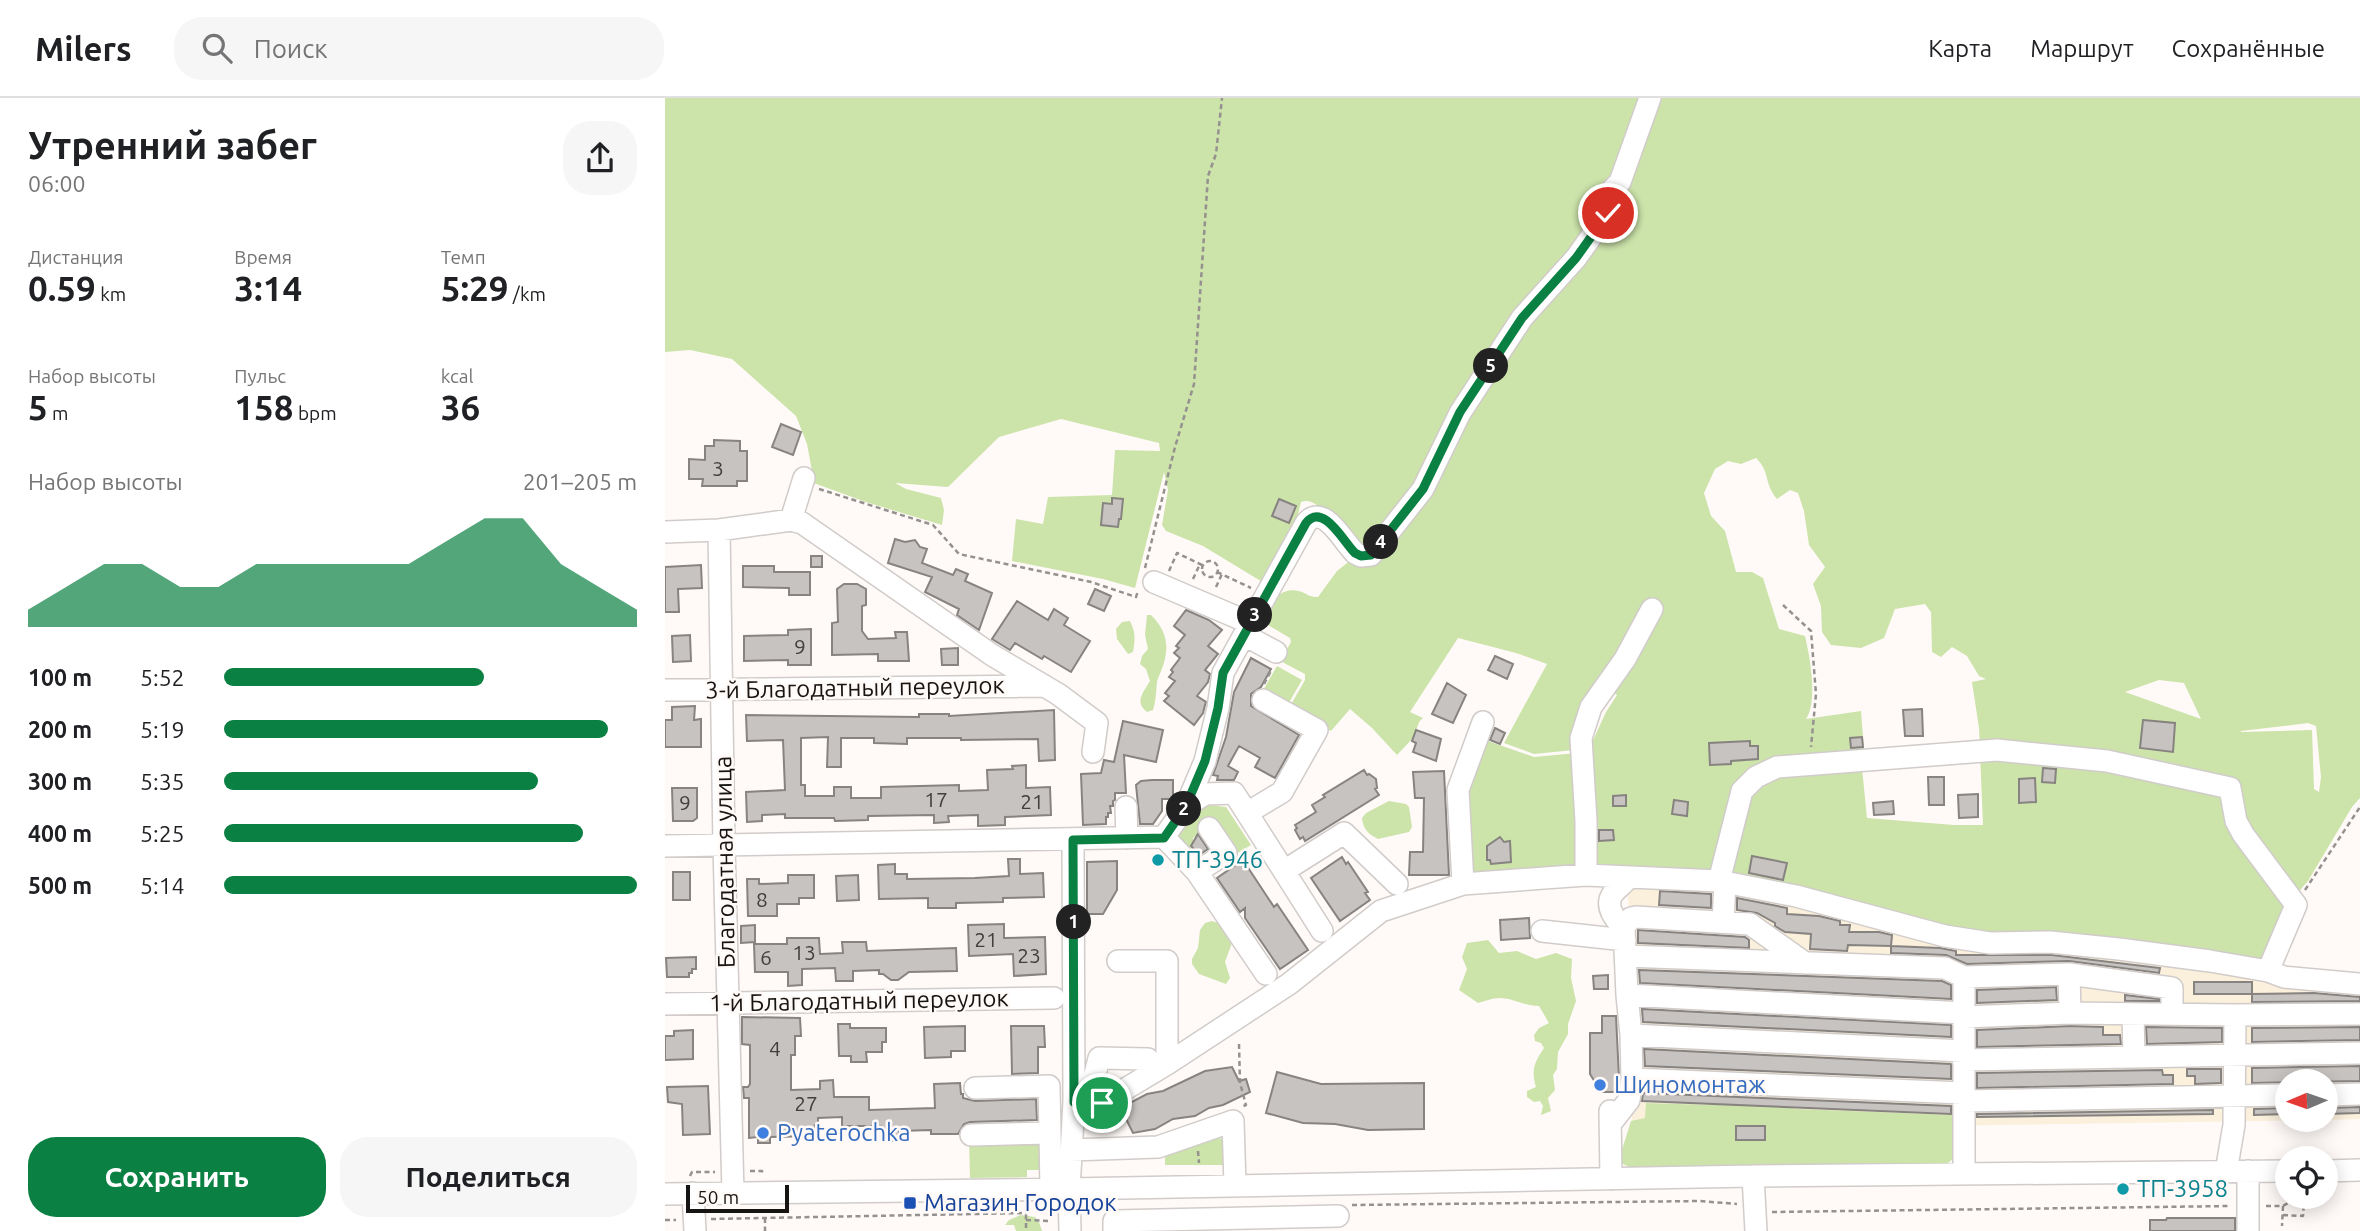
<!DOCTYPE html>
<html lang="ru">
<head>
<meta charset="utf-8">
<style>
  body { margin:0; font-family:Ubuntu,sans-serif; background:#f6f6f6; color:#202124; height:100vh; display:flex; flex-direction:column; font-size:26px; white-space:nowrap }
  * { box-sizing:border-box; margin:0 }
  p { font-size:23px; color:#757577 }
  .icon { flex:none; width:38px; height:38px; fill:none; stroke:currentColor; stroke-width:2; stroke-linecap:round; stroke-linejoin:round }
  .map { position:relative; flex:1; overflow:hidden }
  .details { display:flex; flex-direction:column; background:#fff; width:665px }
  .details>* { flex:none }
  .needle { width:46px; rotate:268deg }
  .fabs { position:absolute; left:1610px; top:971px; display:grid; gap:14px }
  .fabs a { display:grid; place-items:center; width:63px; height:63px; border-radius:50%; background:#fff; box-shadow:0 4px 18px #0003; font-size:35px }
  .scale { position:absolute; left:21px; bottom:18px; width:103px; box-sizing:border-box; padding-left:7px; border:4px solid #161514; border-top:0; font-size:19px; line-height:24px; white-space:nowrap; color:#161514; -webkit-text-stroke:5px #fffaf7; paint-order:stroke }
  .pin { position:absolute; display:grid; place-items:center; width:60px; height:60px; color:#fff; margin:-30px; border:4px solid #fff; border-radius:50%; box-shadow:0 2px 7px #0007 }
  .km { position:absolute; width:35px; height:35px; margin:-18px; border-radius:50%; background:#222; color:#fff; font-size:19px; line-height:35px; text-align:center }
  .round { display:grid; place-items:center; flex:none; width:74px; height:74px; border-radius:28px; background:#f6f6f6 }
  .headline { display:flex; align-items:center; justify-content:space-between; height:119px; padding:0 28px }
  h1 { font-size:38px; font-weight:700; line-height:52px }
  .metrics { display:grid; grid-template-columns:repeat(3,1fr); gap:10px; height:119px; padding:7px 28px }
  .metrics div { display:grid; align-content:center }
  .metrics b { font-size:35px; font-weight:700 }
  .metrics small { font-size:19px; font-weight:400 }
  .metrics p { font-size:19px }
  .chart { height:196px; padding:14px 28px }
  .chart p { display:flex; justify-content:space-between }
  .chart svg { width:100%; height:126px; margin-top:7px; fill:#0b8043; opacity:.7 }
  .action { display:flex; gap:14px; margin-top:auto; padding:14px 28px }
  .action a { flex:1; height:80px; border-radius:28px; background:#0b8043; color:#fff; font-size:28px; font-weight:700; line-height:80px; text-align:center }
  .action a+a { background:#f6f6f6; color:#202124 }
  ul { padding:0 28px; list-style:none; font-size:23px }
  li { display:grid; grid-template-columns:112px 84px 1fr; align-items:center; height:52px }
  li i { height:18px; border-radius:9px; background:#0b8043 }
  header { display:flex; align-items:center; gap:42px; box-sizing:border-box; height:98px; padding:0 35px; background:#fff; border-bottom:2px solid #e0e0e0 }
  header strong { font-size:33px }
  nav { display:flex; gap:38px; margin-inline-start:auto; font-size:24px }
  .search { width:490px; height:63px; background:#f6f6f6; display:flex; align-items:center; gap:18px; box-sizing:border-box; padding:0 24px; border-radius:28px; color:#757577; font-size:26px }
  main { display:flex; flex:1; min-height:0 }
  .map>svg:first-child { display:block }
  .industrial { fill:#fbf0db }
  .green { fill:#cce3aa; fill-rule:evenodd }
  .building { fill:#c7c3c0; stroke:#878380; stroke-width:2 }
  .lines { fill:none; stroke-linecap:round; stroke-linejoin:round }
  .minor-casing { stroke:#d1ccca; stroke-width:24 }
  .path { stroke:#94918f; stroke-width:2.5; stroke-dasharray:5 3.5; stroke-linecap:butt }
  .minor { stroke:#fff; stroke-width:21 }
  .route-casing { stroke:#fff; stroke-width:14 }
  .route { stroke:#0b8043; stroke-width:9 }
  .culture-dot { fill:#0f9aa8; stroke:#fffaf7; stroke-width:2.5 }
  .shop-dot { fill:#3f7fe0; stroke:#fffaf7; stroke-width:2.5 }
  .transit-dot { fill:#1a4fb4; stroke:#fffaf7; stroke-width:2.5 }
  .labels { text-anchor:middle; stroke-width:5; stroke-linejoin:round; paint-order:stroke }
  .number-label { font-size:21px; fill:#42403f }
  .street-label { font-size:24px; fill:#161514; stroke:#fffaf7 }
  .culture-label { font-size:24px; fill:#0d838f; stroke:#fffaf7; text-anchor:start }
  .shop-label { font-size:24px; fill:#366cbe; stroke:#fffaf7; text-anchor:start }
  .transit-label { font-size:24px; fill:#164399; stroke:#fffaf7; text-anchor:start }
</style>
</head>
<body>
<header>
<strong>Milers</strong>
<div class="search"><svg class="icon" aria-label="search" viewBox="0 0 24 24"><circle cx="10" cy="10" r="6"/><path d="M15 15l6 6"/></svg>Поиск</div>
<nav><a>Карта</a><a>Маршрут</a><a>Сохранённые</a></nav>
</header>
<main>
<section class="details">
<div class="headline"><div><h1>Утренний забег</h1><p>06:00</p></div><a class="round"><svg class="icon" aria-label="share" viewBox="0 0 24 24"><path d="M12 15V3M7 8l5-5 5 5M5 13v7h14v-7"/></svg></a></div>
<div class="metrics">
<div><p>Дистанция</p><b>0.59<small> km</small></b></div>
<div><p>Время</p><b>3:14</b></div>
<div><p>Темп</p><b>5:29<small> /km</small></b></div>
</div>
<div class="metrics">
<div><p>Набор высоты</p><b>5<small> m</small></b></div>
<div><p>Пульс</p><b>158<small> bpm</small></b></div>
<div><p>kcal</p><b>36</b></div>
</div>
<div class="chart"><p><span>Набор высоты</span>201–205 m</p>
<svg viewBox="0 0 160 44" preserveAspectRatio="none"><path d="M0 44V38L10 30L20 22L30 22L40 30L50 30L60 22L70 22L80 22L90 22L100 22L110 14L120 6L130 6L140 22L150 30L160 38V44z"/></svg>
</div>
<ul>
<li><b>100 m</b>5:52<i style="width:63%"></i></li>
<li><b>200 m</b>5:19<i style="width:93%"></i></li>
<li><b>300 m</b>5:35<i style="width:76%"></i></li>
<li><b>400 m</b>5:25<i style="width:87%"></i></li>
<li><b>500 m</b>5:14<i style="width:100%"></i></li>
</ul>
<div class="action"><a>Сохранить</a><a>Поделиться</a></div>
</section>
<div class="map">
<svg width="1695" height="1133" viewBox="0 0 1695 1133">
  <rect width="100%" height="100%" fill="#fffaf7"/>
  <path class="industrial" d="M963 785 1068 788 1301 835 1695 880V1021L1661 1022V984H1622V1022H1651L967 1033Z"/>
  <path class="green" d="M0 0H1695V700L1687 709 1643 783C1621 806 1612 838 1600 867L1323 837 1090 779 927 773 804 781 801 689 823 643 869 659 912 655 924 651 941 614 952 597 937 587 916 621 909 625V652L869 656 839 645 882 566 851 555 793 540 745 614 758 620 754 624 749 639 732 657 707 630 685 611 666 633 624 610 640 582V576L619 565 616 562 626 544 625 540 596 523C605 507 614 486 637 494 643 497 646 499 653 499L672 473 687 461C679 445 657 395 636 404L632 421 599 485 538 448 501 433 497 427 503 392 499 374 470 490 438 481 347 463 351 421 378 426 383 399 447 397 450 352 495 353 494 345 396 321 334 339 283 389 230 385 241 391 276 400 279 412 277 427 201 404 143 383 147 373 142 346 131 318 67 261 25 252 0 254ZM1091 360C1106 375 1098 384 1112 401L1125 392 1133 395 1139 413 1144 447 1160 469 1148 486 1156 508 1157 534 1166 547 1196 550 1219 540 1230 511 1260 506 1266 514 1267 554 1276 559 1287 549 1302 558 1314 578 1321 581 1307 584 1314 630 1318 727H1289L1202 720 1197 670 1199 651 1196 613 1141 621C1153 603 1145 559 1140 538L1114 531 1098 480 1087 474H1071L1060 433 1046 418 1039 395 1050 371 1063 363 1076 366ZM1494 582 1519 585 1536 621 1460 594ZM1643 625 1651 628 1656 679 1654 694 1649 691 1647 632 1576 634V633Z
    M482 517H486C501 532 505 547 498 568 496 574 493 579 492 584 491 594 491 603 488 612L482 614C469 604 478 595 485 583L481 571 475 566 477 558 483 551 480 537Z
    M465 523C471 535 470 542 468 554L463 556 452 541 451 531 457 524Z
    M612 568 637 582 622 608 597 594Z
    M724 703 741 706 744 709 747 729 744 734 713 741C703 736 698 731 697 720L701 715Z
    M536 706 561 709 586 747 569 757 548 727 528 740V756L509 741Z
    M547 823 556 826 567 845 560 864 565 880 561 886 534 876 527 866V861L533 850 535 832 540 825Z
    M823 842 834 855 852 853 871 861 891 855 907 861 906 880 911 903 903 926V936L893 954 892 971 888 977 890 992 883 1000 886 1013 876 1017 878 1008 875 1003 869 1004 862 999V993L871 989C866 972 869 965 879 950L876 945 870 943 869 937 874 930 884 925 874 908C859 908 848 900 835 900 828 900 820 903 813 905L794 892 802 871 797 859 802 845Z
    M1057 1004 1112 1006 1131 1011 1289 1017V1060L1282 1066 966 1070 956 1065 955 1058 966 1023 980 1020 981 1005 1043 1007Z
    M552 1039 559 1042 562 1067H500V1056Z
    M375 1040 380 1072H362V1079L305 1080 304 1042Z
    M356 1117 370 1119 374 1124 377 1133H351L349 1127H340L344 1122Z"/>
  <path class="building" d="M116 326 136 334 128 357 107 349Z
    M49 342 75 343V353H82V383H72V388H37L38 381H24V361L40 362V348H49Z
    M447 400 458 401 456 421H454L453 429 436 427 438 405 447 406Z
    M614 401 631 408 624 425 607 418Z
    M230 441 240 444 250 442 255 449 262 451 257 465 288 477 291 471 303 476 300 483 327 495 314 532 292 517 294 511 260 494 267 479 223 465Z
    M146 458H157V469H146Z
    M36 467 37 490 13 491 14 514H0V469Z
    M78 468H109V474H145V497H124V490L78 489Z
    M179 486H192L201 491V507L197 508V533L203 541 231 540 230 534H242L244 563H213V556L167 557V525L173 524 172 491Z
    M430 491 446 498 439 513 423 506Z
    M352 503 383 522 389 511 403 520 399 527 425 543 406 574 379 558 377 561 350 545 345 552 327 541Z
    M521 512 544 522 557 532 543 548 553 556 540 572 545 576 543 584 532 598 541 604 540 607 538 615 529 627 499 603 504 598 500 595 510 583 504 579 508 574 506 572 515 560 509 555 514 550 511 548 520 537 509 528Z
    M146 531V567H123V562L79 563V538L123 537V532Z
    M25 537 26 563 8 564 7 538Z
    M293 550V567H277L276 551Z
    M830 558 848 566 842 581 823 572Z
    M586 560 606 571 596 589 586 596V608L634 637 610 680 590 669 595 660 574 648 563 668 573 674 569 682H552L553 678 548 677 561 639 569 594Z
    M782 585 801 597 788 625 767 616Z
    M30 608 29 622 36 621V649H0V622H7V609Z
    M1257 611 1258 638H1240L1238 612Z
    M389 612 390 662 374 663 373 641 296 642V640H242V646L209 645V640H176V669H162L163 639 136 640V687H140V698H169V689H186V700H216V689L294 687V693L323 692 322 672 348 671 347 668 361 667V690L385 689 386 717 340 719V727L313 728V717L283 718 284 724 269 725V717L203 718V722L170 723 169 720H120V716L97 717V723L82 724 81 694 120 692 118 642 82 643 81 617 254 619V616H284V618Z
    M1478 622 1510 625 1508 654 1475 650Z
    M458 623 498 632 491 664 459 657 461 695H450V702L448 703V708H445L446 715H443V719H441V726L418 727 416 676 436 675 439 662 449 664Z
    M830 630 840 635 835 646 825 642Z
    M751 632 776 641 771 663 748 654 751 645 747 643Z
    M1197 639 1198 649 1186 650 1185 640Z
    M1085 643V648H1093V661L1066 663V666L1045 667 1044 645Z
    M1378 670 1391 671 1390 685 1377 684Z
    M699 672 702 677 704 676 711 681 712 690 710 691 714 697 640 743 638 739 635 741 630 732 632 730 630 727 651 714 647 707 660 699 658 697Z
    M779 673 784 777H744L745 754H758L759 700H750L748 674Z
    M1263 679H1279V707H1264Z
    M1370 680 1371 704 1354 705V681Z
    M487 682H508V701H497V713L488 726H475L471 687 476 683Z
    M7 690H32V720L28 723H8Z
    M1313 696V719L1294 720 1293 697Z
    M961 697V708H948V698Z
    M1009 702 1023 704 1022 718 1007 716Z
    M1228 703 1229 716 1209 717 1208 705Z
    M934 732H948L949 742 934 743Z
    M533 736 543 751 534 757 526 748Z
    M835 739 839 744 845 743 846 764 826 766 825 762H822V748Z
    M1087 758 1122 765 1118 782 1084 775Z
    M677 759 681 766 683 764 703 794 700 795 705 802 675 823 646 780Z
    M343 761H355V776L378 775 379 799 338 800V804L291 805V810H263V800L214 801 213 767 230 766V776H242V781L310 780 344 778Z
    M578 762 609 809 612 806 643 852 615 871 580 820V810L575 814 552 780Z
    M452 763V792L438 816H422V764Z
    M8 774H25V802H8Z
    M123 777H149V800H134V806H112V818H83L82 781H94V786L123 785Z
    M193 777 194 802 172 803 171 778Z
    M995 793 1046 796V810L994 807Z
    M1072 800 1122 810V816L1154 818 1175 823V827H1185L1184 834H1214L1227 837 1226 848 1183 847 1182 853 1145 851 1146 836 1120 834 1110 828V825L1092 815 1072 812Z
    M864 820 865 840 836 842 835 822Z
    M339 826V840L380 839 381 876 349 878 348 856 304 858 303 827Z
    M90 827V844L76 845V828Z
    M973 832 1080 839 1084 842V850L973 845Z
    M122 840H154L155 856 178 855 177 844H201L202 853 291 850 292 873 244 874 233 882H226L218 876H214V872L188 873V883H171L170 870 137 871V887L123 888V874H90L89 846H122Z
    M1226 848 1275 850 1291 853V857H1387L1495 870 1494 875 1404 863 1302 866 1281 857 1226 855Z
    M31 859V871H27V875H24V879H2L1 860Z
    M974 872 1277 883 1286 887V901L975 885Z
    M943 877V891H929L928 878Z
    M1529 884H1587V896H1529Z
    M1391 889 1392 902 1312 905V892Z
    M1649 895 1695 899V903L1587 904V896Z
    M1460 897 1494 901V903H1460Z
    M977 911 1286 927V939L978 924Z
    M937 918H951L954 980 952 994H936L925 976V935H937Z
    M77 919 135 920 136 938H130V957H126V992L155 991V983L168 982 169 999H204V1012L270 1010 269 986 295 985 296 996H298V1000L310 1003 371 1001 372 1022 305 1024 299 1026 293 1036H266V1032L234 1033V1043H217L216 1028H177V1019L153 1020V1027H150L151 1038 105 1039V1045H93V1039L84 1040V1000H79L78 989H83L85 986V947L77 946Z
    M173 926H185V930H221V944H217V954H201L202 964H186V958H174Z
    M300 928V953H286V959L260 960 259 929Z
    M346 928H379L380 949H373V975L347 976Z
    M1405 928 1438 929V937H1455L1456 946 1312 949V932Z
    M1481 929 1557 930V944L1482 946Z
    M1695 929V942L1587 944V930Z
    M28 932V961L0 962V938H9V933Z
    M979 951 1286 966V981L980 968Z
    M1695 968V983L1587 985V970Z
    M567 969 574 983 581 981 585 994 558 1007 544 1010 530 1018 508 1021 490 1031 468 1035 462 1023 459 1008 482 996 498 993 540 973Z
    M1522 971H1556V985L1530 986V978H1522Z
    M1497 972 1498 977H1508V986L1312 990V975Z
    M612 974 656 986 759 985V1031L703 1032 670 1026 638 1025 601 1015Z
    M43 988 45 1036 18 1037 17 1006 3 1004 2 989Z
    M978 995 1286 1008V1016L977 1003Z
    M1695 1009V1015L1661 1016V1010Z
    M1622 1010V1016L1589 1017V1011Z
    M1548 1012V1016L1312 1019V1016Z
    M1071 1028H1100V1042H1071Z
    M1502 1120H1570V1133H1485V1122H1501Z"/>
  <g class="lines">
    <defs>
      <path id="minor" d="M126 422 139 380
        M54 432 59 748 68 1095
        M0 434 54 432 126 422 137 425 327 557 393 596 432 625 428 654
        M489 484 585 525
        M579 537 611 554
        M0 592 379 588
        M521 708 540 663 553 610 558 575 641 425C658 404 678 443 690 455L696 458 706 457 758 391 795 315 857 220 911 160 943 115 944 95 955 84 985 0
        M461 709 462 740
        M582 715 657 833
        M499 739 521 708 540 696 569 695 582 715 617 694 652 632 598 602
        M499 739 532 774 601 876
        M0 748 499 739
        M619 773 679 735 732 786
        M532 774 561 755 544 730
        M921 777V723L916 640 926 609 960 561 987 511
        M1054 783 1131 798 1280 838 1325 845 1385 844 1454 851 1545 863 1603 873 1619 879 1695 886
        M798 786 793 692 818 624
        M1058 824 1060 784
        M959 829C950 822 940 809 947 797 951 790 959 787 963 779
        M877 833 960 842
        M961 858 1280 870 1299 879V1076
        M453 863H502V966
        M1404 876 1507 890V916
        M1299 879 1404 876 1405 915
        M962 897 1299 915
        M0 906 389 900
        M1468 916 1469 959
        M1570 917 1695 916
        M1299 919 1405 915 1570 917 1569 1027 1561 1074
        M966 937 1298 953
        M1298 962 1695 955
        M967 981 1298 995
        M310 990 384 988 385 1035
        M1661 997 1695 996
        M1298 1003 1622 997
        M409 1004 437 1005 502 966 624 886 716 813 798 786 921 777 1054 783 1077 693 1091 679 1112 669 1332 652 1442 663 1565 690 1571 723 1578 736 1631 807 1603 873
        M423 1005 434 960 483 961
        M945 1013 946 1081
        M946 1025 964 1002 967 981 966 937 962 897 959 829 966 820 971 819 1085 826 1140 865
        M306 1037 385 1035 386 1092
        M406 1052 493 1049 568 1023 570 1087
        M1583 1073V1133
        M1661 1073 1695 1072
        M1088 1078 1091 1133
        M28 1095 30 1133
        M0 1096 404 1091 1088 1078 1622 1073
        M405 1133 404 1091 409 1004 408 742
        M449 1133V1123L673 1118"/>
    </defs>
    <use href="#minor" class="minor-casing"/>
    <path class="path" d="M154 391 268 427 294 456 426 484 471 499 473 493
      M537 471a8 8 0 1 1 16 0a8 8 0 1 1-16 0Z
      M480 470 510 349 529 286 543 78 551 56 557 0
      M504 473 512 455 537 467
      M552 474 586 490
      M528 481 535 466
      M551 489 557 476
      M1118 507 1146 533 1151 596 1146 649
      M599 586 607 571
      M1640 792 1695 709
      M574 946 575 985 581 1007 576 1009
      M533 1053 534 1065
      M85 1073H97V1078
      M25 1078 27 1074H50
      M687 1107 1035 1103 1072 1106
      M361 1108V1133
      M1601 1108H1618L1617 1128
      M1107 1114 1566 1108
      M1618 1117 1638 1118 1639 1104H1625L1618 1108
      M100 1120V1133
      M46 1121 361 1115
      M0 1122H11
      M361 1122 385 1123"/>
    <use href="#minor" class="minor"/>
  </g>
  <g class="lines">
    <defs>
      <path id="route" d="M437 1005 409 1004 408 742 499 740 521 708 540 663 553 610 558 575 641 425C658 404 678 443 690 455L696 458 706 457 758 391 795 314 857 220 911 160 943 115"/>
    </defs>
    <use href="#route" class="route-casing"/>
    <use href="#route" class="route"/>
  </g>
  <g class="culture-dot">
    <circle cx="493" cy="762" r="7"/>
    <circle cx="1458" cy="1091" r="7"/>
  </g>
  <g class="shop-dot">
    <circle cx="935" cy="987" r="7"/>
    <circle cx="98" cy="1035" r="7"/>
  </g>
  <rect class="transit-dot" x="238" y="1098" width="14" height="14" rx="3.5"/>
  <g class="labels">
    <g class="number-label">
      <text x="53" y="378">3</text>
      <text x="135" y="556">9</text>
      <text x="271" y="709">17</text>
      <text x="367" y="711">21</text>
      <text x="20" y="712">9</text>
      <text x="97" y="809">8</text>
      <text x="321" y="849">21</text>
      <text x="139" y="862">13</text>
      <text x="364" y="865">23</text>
      <text x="101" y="867">6</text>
      <text x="110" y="958">4</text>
      <text x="141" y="1013">27</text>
    </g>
    <g class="street-label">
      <text transform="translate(190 590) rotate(-1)" y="8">3-й Благодатный переулок</text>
      <text transform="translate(60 764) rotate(-91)" y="8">Благодатная улица</text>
      <text transform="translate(194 903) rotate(-1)" y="8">1-й Благодатный переулок</text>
    </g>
    <g class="culture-label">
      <text x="507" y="770">ТП-3946</text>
      <text x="1472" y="1099">ТП-3958</text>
    </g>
    <g class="shop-label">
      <text x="949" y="995">Шиномонтаж</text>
      <text x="112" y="1043">Pyaterochka</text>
    </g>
    <g class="transit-label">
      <text x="259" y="1113">Магазин Городок</text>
    </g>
  </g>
</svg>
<div class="fabs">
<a><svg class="needle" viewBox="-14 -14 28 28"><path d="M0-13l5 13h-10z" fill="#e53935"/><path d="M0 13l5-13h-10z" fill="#757577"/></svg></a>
<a><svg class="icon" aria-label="locate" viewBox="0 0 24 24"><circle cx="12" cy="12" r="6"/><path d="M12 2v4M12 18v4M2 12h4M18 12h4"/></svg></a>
</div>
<div class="scale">50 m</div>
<div class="pin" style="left:437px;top:1005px;background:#1e9e55"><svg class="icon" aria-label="arrive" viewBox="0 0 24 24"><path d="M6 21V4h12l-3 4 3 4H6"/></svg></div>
<div class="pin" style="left:943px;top:115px;background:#d93025"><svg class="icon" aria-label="check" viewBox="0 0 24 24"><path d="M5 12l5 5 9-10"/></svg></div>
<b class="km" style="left:409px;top:824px">1</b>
<b class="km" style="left:519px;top:711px">2</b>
<b class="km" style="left:590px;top:517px">3</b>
<b class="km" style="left:716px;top:444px">4</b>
<b class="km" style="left:826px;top:268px">5</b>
</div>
</main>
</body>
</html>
